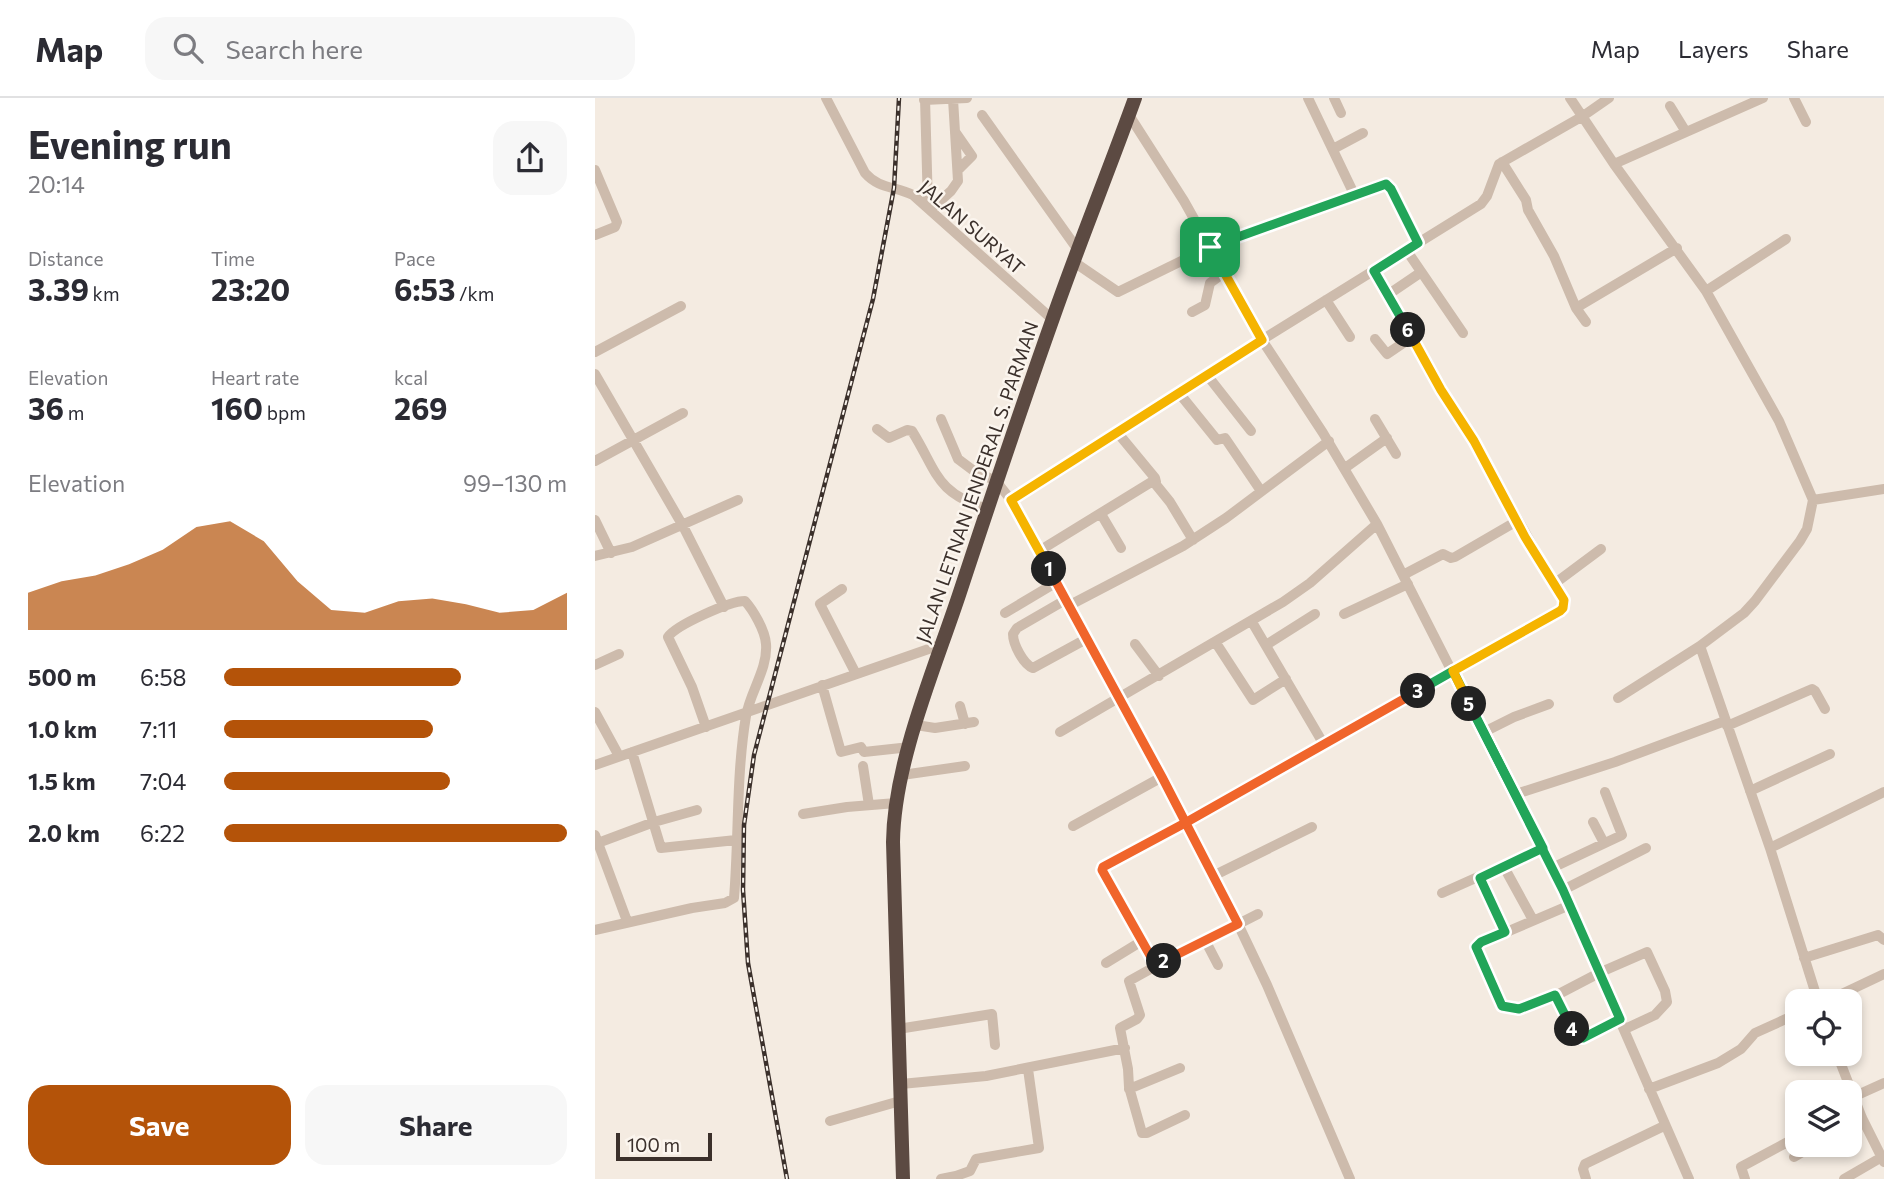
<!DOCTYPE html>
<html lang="en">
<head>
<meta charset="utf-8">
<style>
  body { margin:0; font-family:Commissioner,sans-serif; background:#f7f7f7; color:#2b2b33; height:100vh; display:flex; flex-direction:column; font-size:26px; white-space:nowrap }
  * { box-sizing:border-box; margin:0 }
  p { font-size:23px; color:#7c7c81 }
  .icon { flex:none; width:38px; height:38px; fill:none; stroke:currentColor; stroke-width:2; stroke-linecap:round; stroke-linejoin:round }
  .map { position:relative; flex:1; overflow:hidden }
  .drawer { display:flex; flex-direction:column; background:#fff; width:595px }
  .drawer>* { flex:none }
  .buttons { position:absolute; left:1190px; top:891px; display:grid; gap:14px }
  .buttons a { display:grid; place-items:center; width:77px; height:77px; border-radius:14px; background:#fff; box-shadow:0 4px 10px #0003; font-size:35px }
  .scale { position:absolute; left:21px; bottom:18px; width:96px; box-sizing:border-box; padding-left:7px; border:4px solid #3b302b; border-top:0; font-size:19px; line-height:24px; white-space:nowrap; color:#3b302b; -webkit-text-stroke:5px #fbf5ee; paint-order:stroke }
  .pin { position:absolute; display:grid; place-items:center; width:60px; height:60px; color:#fff; margin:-30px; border-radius:14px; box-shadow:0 4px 10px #0006 }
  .km { position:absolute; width:35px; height:35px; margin:-18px; border-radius:50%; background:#222; color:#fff; font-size:19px; line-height:35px; text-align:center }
  .round { display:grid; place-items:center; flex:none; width:74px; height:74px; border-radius:21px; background:#f7f7f7 }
  .summary { display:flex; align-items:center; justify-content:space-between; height:119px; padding:0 28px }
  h1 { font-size:38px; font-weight:700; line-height:52px }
  .stats { display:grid; grid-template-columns:repeat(3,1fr); gap:10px; height:119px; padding:7px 28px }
  .stats div { display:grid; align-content:center }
  .stats b { font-size:30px; font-weight:700 }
  .stats small { font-size:19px; font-weight:400 }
  .stats p { font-size:19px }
  .chart { height:196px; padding:14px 28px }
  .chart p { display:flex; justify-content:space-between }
  .chart svg { width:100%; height:126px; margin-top:7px; fill:#b45309; opacity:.7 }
  .primary-button { display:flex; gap:14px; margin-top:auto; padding:14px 28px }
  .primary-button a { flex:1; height:80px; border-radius:21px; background:#b45309; color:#fff; font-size:28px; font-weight:700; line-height:80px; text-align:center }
  .primary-button a+a { background:#f7f7f7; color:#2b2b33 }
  ul { padding:0 28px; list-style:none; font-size:23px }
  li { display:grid; grid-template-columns:112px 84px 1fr; align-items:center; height:52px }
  li i { height:18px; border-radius:9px; background:#b45309 }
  header { display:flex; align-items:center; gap:42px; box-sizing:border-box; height:98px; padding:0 35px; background:#fff; border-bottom:2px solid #e1e1e2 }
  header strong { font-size:33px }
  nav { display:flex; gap:38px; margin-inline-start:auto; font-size:24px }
  .search { width:490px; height:63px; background:#f7f7f7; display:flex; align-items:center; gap:18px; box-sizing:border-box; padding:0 24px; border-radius:21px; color:#7c7c81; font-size:26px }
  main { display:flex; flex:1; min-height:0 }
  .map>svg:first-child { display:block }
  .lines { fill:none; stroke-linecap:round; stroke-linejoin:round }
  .minor { stroke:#cdbbac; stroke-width:10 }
  .highway { stroke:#5c4a42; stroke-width:14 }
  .rail-casing { stroke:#3b302b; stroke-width:4.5 }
  .rail { stroke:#fbf5ee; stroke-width:2; stroke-dasharray:5; stroke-linecap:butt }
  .split-1-casing { stroke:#fff; stroke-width:14 }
  .split-2-casing { stroke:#fff; stroke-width:14 }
  .split-3-casing { stroke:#fff; stroke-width:14 }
  .split-4-casing { stroke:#fff; stroke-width:14 }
  .split-5-casing { stroke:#fff; stroke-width:14 }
  .split-6-casing { stroke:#fff; stroke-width:14 }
  .split-7-casing { stroke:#fff; stroke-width:14 }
  .split-1 { stroke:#f5b400; stroke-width:9 }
  .split-2 { stroke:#f0652b; stroke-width:9 }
  .split-3 { stroke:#f0652b; stroke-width:9 }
  .split-4 { stroke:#22a559; stroke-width:9 }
  .split-5 { stroke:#22a559; stroke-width:9 }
  .split-6 { stroke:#f5b400; stroke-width:9 }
  .split-7 { stroke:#22a559; stroke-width:9 }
  .labels { text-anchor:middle; stroke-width:5; stroke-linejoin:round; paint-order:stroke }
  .street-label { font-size:19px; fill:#3b302b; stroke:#fbf5ee }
</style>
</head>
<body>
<header>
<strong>Map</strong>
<div class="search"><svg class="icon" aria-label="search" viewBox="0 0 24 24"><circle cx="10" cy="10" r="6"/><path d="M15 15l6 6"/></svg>Search here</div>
<nav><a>Map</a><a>Layers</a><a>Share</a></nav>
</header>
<main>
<section class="drawer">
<div class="summary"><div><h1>Evening run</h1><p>20:14</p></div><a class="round"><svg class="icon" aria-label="share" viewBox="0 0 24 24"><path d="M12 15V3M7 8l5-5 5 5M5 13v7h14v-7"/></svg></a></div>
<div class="stats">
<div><p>Distance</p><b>3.39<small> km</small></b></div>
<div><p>Time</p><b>23:20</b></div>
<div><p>Pace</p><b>6:53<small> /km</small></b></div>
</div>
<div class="stats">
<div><p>Elevation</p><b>36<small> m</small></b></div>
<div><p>Heart rate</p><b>160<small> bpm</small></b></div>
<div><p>kcal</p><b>269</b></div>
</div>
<div class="chart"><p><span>Elevation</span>99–130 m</p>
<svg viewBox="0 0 160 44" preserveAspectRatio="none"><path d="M0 44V31L10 27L20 25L30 21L40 16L50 8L60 6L70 13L80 27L90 37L100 38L110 34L120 33L130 35L140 38L150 37L160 31V44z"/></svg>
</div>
<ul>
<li><b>500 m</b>6:58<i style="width:69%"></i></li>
<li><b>1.0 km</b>7:11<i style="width:61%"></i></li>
<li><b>1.5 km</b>7:04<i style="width:66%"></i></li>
<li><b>2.0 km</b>6:22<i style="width:100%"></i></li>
</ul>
<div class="primary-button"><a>Save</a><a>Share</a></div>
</section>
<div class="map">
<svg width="1289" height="1081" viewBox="0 0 1289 1081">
  <rect width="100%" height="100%" fill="#f4ebe1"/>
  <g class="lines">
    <path class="minor" d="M231 0 270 75C284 91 300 88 318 97L457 221
      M330 0 333 109
      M713 0 759 96
      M739 0 746 15
      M975 0 1019 66 1111 193 1184 323 1218 402 1212 431 1205 443 1160 503 1149 515 1105 548 1175 750 1223 903
      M1199 0 1211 24
      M329 2 372 0
      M1075 8 1091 34
      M387 17 483 152
      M534 17 589 103 667 242 728 335 782 426 968 792 1094 1081
      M361 35 377 58 363 72
      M738 51 768 35
      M907 64 931 102 933 112 959 158 981 210 1082 150
      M1019 66 1168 0
      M0 72 22 124 20 129 0 137
      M336 111 356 93 363 83 358 1
      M812 153 868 235
      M479 164 523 194 615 149 791 86 796 91 823 145
      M1111 193 1191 141
      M794 196 822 177
      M731 202 755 239
      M981 210 991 224
      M597 214 610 207 615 185 630 174
      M780 241 792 256 817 239
      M0 254 86 208
      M0 276 88 428 129 509
      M612 277 656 333
      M584 295 622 342 630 340 666 393
      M346 321 363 361 379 373 401 383 416 402 475 507 643 826 672 887 755 1081
      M780 321 801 356
      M282 331 294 340 312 332 317 333C343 375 340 394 392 411
      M522 334 560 380 561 384
      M0 363 88 315
      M750 370 792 340
      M416 402 649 253 886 106 892 98 904 66 988 18 1014 0
      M1218 402 1289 391
      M506 416 526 450
      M0 422 16 455
      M444 453 558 383 575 404 598 442
      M0 458 37 449 143 402
      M808 477 848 456 856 460 860 459 922 423
      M959 486 1006 451
      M247 491 225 506 261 576
      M472 501 422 530 418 536C418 546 428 566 438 570L493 540
      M475 507 588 448 631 420 734 343
      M410 515 462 484
      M749 516 813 486
      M657 524 728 645
      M621 545 658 602 691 581
      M540 546 564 578
      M671 547 720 516
      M0 567 24 556
      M227 587 246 654 266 649 269 654 315 649
      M1023 600 1105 548
      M365 608 370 626
      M0 614 24 658
      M321 627 340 630 379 624
      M1132 628 1217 591 1220 593 1230 611
      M465 634 688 504 715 485 782 426
      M889 634 919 619 954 606
      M37 654 66 750 141 742
      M0 667 348 546
      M268 668 274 707
      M307 677 370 668
      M1155 693 1235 656
      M921 696 1020 664 1130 623
      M208 716 252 709 301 705
      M998 724 1009 745
      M478 728 567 679
      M0 737 32 823
      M0 746 59 724 102 712
      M1175 750 1289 694
      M909 769 938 822
      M957 770 1027 737 1010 694
      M618 778 717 729
      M885 780 910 834
      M968 792 1051 750
      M847 795 948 750
      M663 816 561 868 507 770 965 514 970 506 879 343 846 292 794 196 779 173
      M0 832 97 810 130 805 139 800C144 740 141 678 151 618 155 594 173 571 171 546 170 532 158 512 150 503 135 503 81 527 73 539L97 589 111 629
      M610 842 623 867
      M1209 860 1283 837 1289 842
      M511 865 547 843
      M561 868 534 883 545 917 542 921 525 930 533 971 534 989 547 1035H552L590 1017
      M960 897 924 911 907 908 881 847 975 807
      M1232 903 1289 876
      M1025 921 988 940H983L960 898 1006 874 1052 854 1070 893 1072 904 1060 917 1030 931
      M303 931 397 916 400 947
      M1242 956 1267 1020 1289 1064
      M306 986 391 978 530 950
      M534 991 585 970
      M1054 991 1123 965 1146 951 1160 935 1202 916
      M1258 999 1289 985
      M235 1023 305 1003
      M1255 1027 1267 1020
      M1199 1059 1221 1046
      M361 1078 375 1073 381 1061 444 1050 433 971
      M346 1081 361 1078 362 1081
      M991 1081 988 1071 990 1066 1069 1028
      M1150 1081 1146 1069 1202 1039
      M1249 1081 1287 1059"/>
    <path class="highway" d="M308 1081 298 744C299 664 340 570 365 494 395 403 425 313 457 223 483 148 513 75 540 0"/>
    <defs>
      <path id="rail" d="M192 1081 153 865 148 792 149 727 159 657 278 201 299 90 304 0"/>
    </defs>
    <use href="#rail" class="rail-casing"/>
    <use href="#rail" class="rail"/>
  </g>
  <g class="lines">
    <defs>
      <path id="split-1" d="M454 471 416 402 667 242 615 149"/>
      <path id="split-2" d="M454 471 567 679 643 826 569 863"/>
      <path id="split-3" d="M569 863 561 868 507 772 508 769 590 725 823 593"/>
      <path id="split-4" d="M823 593 858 573 968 792 1025 921 988 940H983L977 931"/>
      <path id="split-5" d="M874 606 948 750 885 780 910 834 886 844 881 849 907 908 924 911 960 897 977 931"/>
      <path id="split-6" d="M813 232 846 292 879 343 930 439 969 502 968 510 965 513 858 573 874 606"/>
      <path id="split-7" d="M615 149 791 86 796 91 823 145 779 173 813 232"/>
    </defs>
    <use href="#split-1" class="split-1-casing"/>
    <use href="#split-2" class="split-2-casing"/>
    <use href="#split-3" class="split-3-casing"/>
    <use href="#split-4" class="split-4-casing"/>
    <use href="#split-5" class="split-5-casing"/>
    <use href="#split-6" class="split-6-casing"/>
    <use href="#split-7" class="split-7-casing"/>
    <use href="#split-1" class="split-1"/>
    <use href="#split-2" class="split-2"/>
    <use href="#split-3" class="split-3"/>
    <use href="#split-4" class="split-4"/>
    <use href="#split-5" class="split-5"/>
    <use href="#split-6" class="split-6"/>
    <use href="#split-7" class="split-7"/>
  </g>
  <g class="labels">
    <g class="street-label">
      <text transform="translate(377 129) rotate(41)" y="7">JALAN SURYAT</text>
      <text transform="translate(382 384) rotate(-71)" y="7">JALAN LETNAN JENDERAL S. PARMAN</text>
    </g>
  </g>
</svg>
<div class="buttons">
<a><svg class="icon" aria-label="locate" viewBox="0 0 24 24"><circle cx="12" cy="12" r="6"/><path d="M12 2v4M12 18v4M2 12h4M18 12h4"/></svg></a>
<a><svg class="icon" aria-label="layers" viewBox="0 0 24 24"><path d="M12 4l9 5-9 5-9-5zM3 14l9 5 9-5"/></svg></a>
</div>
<div class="scale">100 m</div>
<div class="pin" style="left:615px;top:149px;background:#1e9e55"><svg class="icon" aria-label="arrive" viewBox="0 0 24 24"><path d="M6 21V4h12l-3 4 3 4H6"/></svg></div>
<b class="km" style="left:454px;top:471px">1</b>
<b class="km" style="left:569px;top:863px">2</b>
<b class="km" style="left:823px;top:593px">3</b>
<b class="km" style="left:977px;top:931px">4</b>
<b class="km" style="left:874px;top:606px">5</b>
<b class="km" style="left:813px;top:232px">6</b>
</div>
</main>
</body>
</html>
